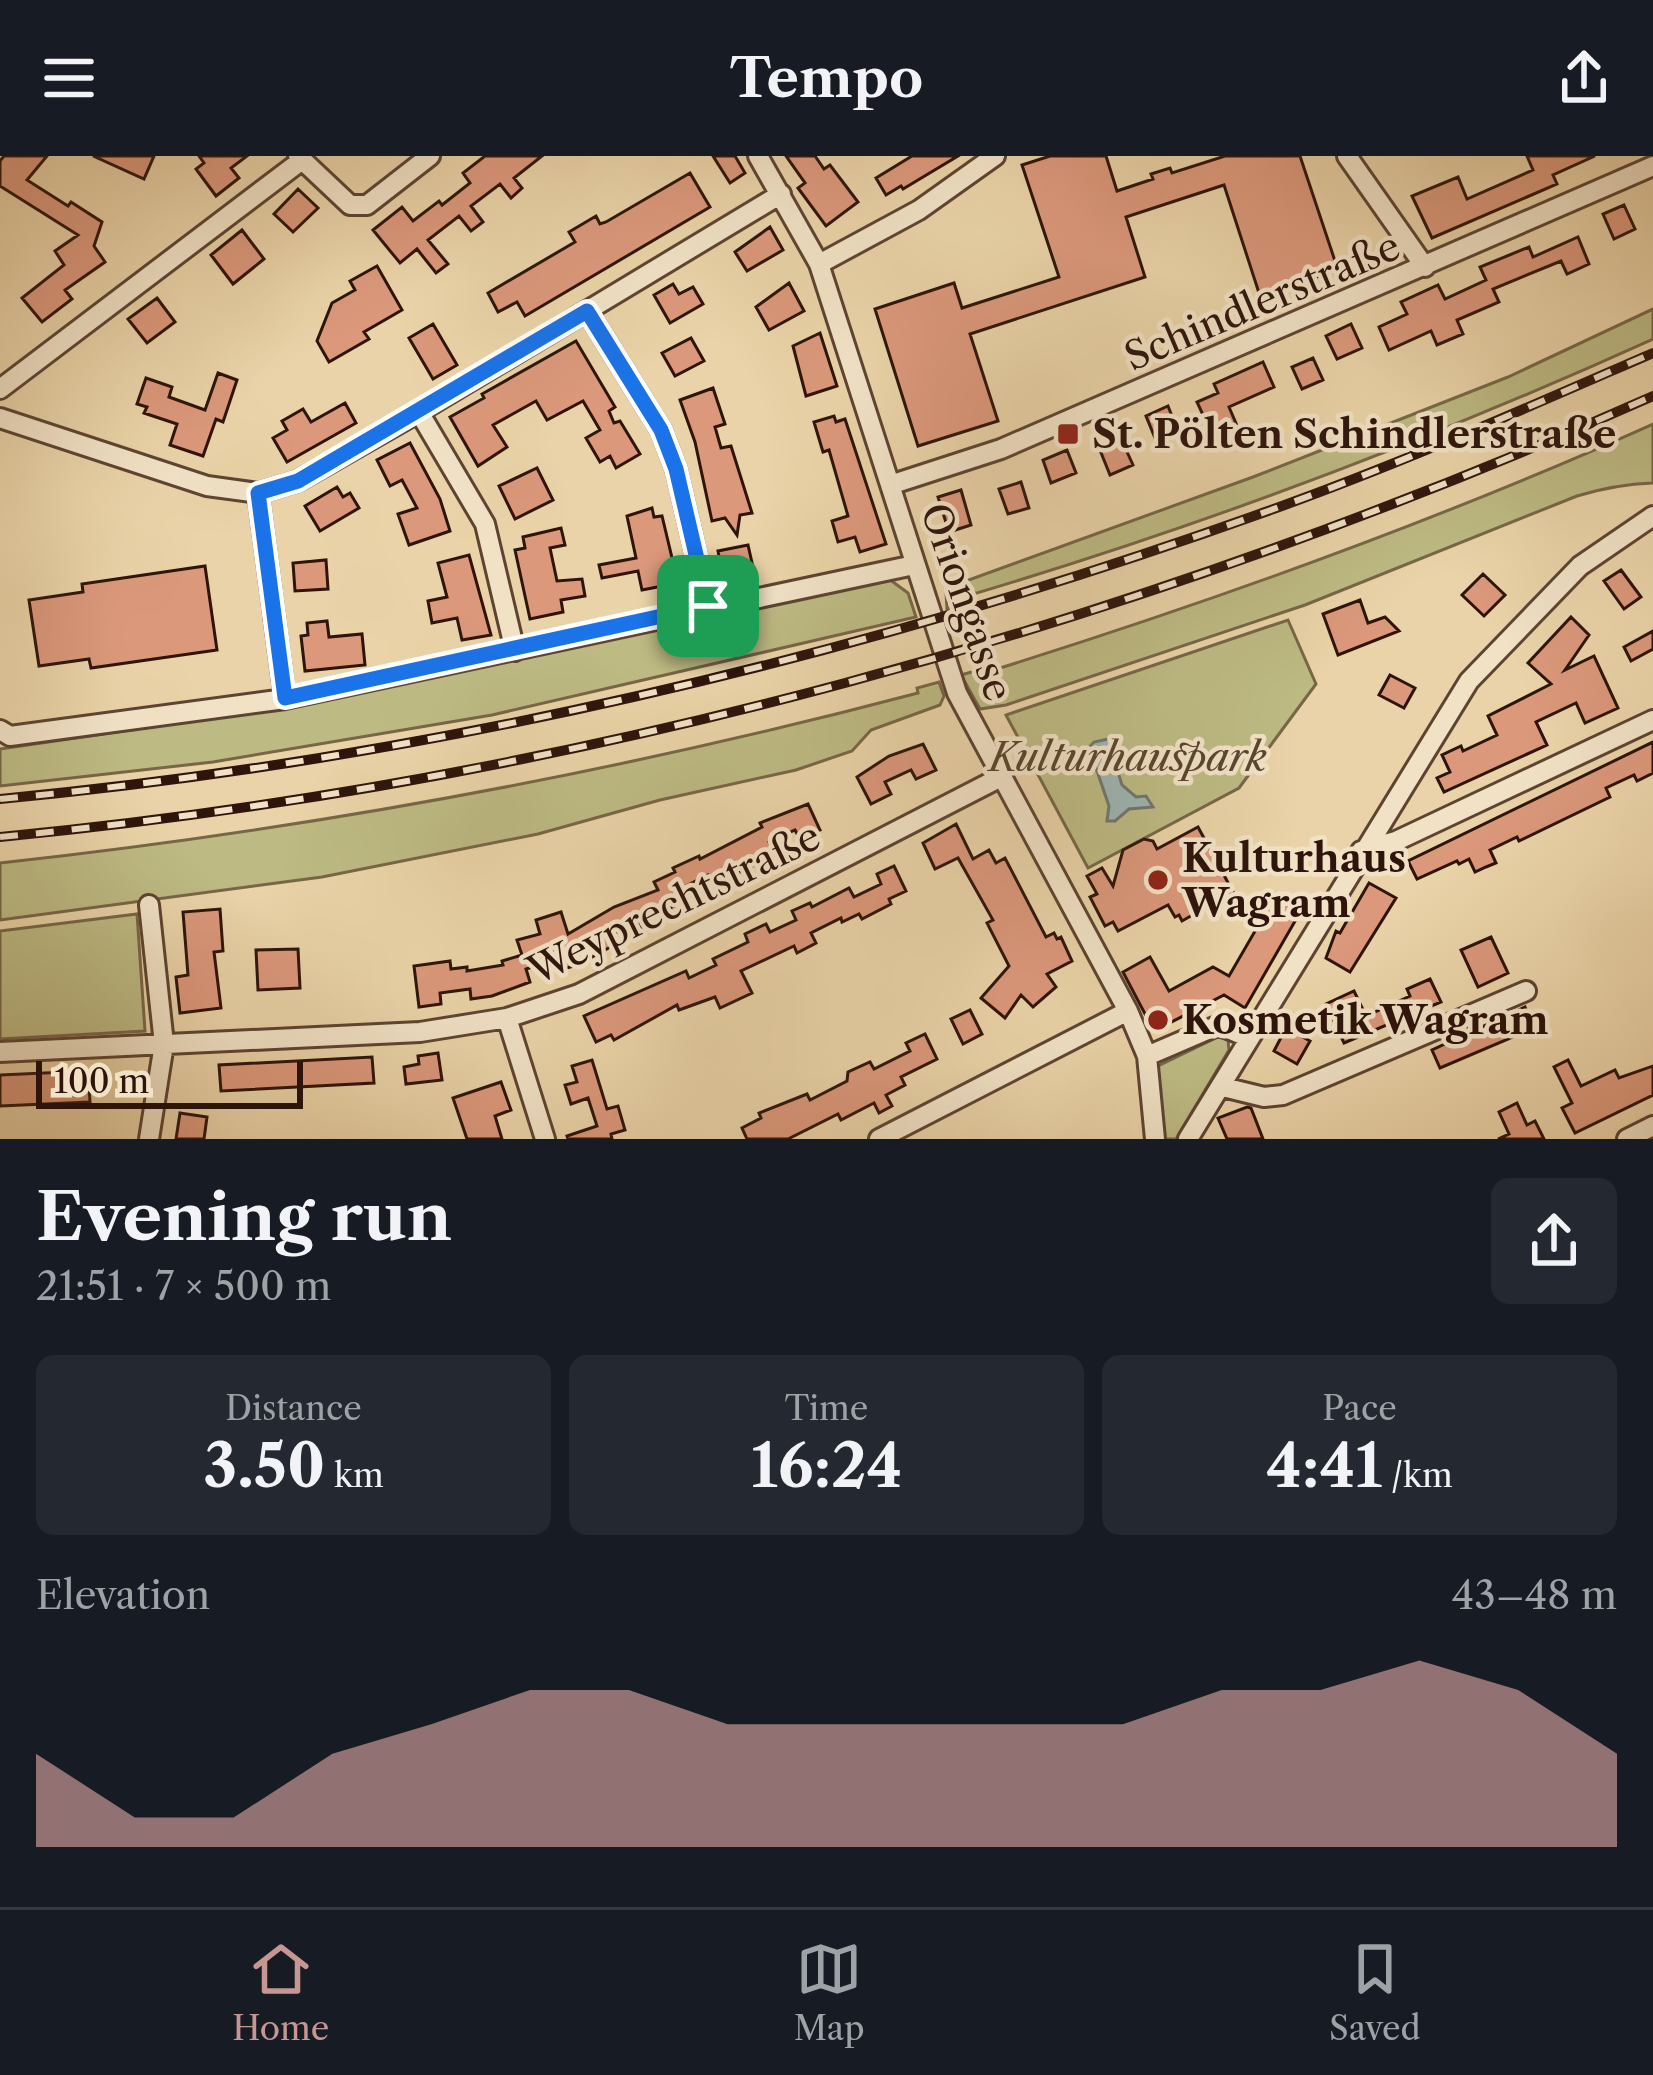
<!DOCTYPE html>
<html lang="en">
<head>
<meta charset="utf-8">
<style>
  body { margin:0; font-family:"Libre Caslon Text",serif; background:#242831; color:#f1f3f6; height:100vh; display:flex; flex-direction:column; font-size:45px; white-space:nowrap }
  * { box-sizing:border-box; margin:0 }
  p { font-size:39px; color:#9ea1a6 }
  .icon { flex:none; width:66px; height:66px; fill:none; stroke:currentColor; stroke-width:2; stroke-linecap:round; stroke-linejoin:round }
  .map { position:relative; height:983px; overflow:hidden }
  .sheet { display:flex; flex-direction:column; background:#171b24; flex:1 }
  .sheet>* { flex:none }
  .scale { position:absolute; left:36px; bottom:30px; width:267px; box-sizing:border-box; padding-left:12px; border:6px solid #2e140b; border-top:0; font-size:33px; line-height:42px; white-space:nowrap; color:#2e140b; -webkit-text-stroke:9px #f1e2c6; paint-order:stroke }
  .pin { position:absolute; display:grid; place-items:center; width:102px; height:102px; color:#fff; margin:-51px; border-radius:24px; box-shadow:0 6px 18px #0006 }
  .round { display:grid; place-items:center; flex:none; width:126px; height:126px; border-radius:18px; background:#242831 }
  .head { display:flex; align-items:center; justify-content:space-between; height:204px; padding:0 36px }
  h1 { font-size:66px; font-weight:700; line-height:90px }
  .stats { display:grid; grid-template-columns:repeat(3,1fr); gap:18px; height:204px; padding:12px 36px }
  .stats div { display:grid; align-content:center; border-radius:18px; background:#242831; text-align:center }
  .stats b { font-size:60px; font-weight:700 }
  .stats small { font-size:33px; font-weight:400 }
  .stats p { font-size:33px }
  .chart { height:336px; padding:24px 36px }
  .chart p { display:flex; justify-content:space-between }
  .chart svg { width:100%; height:216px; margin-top:12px; fill:#c59692; opacity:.7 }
  header { display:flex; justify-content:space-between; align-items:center; height:156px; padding:0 36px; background:#171b24; font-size:54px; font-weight:700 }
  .tab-bar { display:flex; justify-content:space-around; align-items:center; height:168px; border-top:3px solid #363941; background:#171b24; font-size:33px; color:#9ea1a6 }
  .tab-bar a { display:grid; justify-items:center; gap:6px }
  .tab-bar .active { color:#c59692 }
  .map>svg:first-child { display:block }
  .green { fill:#bdba83; stroke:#766747; stroke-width:3 }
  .water { fill:#9db5b3; stroke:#717570; stroke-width:3 }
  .building { fill:#db987b; stroke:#2e140b; stroke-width:3 }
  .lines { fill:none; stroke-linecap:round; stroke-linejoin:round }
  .minor-casing { stroke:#5d4432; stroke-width:24 }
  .minor { stroke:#f1e2c6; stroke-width:18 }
  .rail-casing { stroke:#2e140b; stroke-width:10 }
  .rail { stroke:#f1e2c6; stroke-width:6; stroke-dasharray:18; stroke-linecap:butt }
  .route-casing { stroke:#fff; stroke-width:24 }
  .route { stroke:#1a73e8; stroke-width:15 }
  .poi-dot { fill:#8f2418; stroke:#f1e2c6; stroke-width:4.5 }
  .labels { text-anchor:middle; stroke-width:9; stroke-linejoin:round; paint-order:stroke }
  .street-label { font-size:39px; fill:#2e140b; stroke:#f1e2c6 }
  .poi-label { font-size:39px; font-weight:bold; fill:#2e140b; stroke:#f1e2c6; text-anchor:start }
  .park-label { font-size:39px; font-style:italic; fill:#59462f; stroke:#f1e2c6 }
</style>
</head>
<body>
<header><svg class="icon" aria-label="menu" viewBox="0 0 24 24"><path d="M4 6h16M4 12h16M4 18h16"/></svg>Tempo<svg class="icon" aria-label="share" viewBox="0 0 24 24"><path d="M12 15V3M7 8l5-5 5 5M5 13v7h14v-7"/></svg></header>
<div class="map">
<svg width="1653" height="983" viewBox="0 0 1653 983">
  <rect width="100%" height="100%" fill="#ead3a8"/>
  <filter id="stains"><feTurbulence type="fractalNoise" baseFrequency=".00167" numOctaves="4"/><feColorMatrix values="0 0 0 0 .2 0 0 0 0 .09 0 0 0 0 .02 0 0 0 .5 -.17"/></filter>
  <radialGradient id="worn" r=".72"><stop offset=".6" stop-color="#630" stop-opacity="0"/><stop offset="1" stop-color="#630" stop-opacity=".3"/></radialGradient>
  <path class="green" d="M1653 153V183C1428 285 1197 372 960 442L961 449 947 453 946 437 952 430 1253 321 1508 221Z
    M1653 268V327C1627 328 1603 332 1577 340L1305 449 1006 549 980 553 961 519 982 513 984 517C1212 446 1435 366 1653 268Z
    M889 423 908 437 916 461 492 559 213 606 0 630V593L248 557Z
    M1288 464 1316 528 1239 632 1088 712 1006 559Z
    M939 526 944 540 940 549 871 574 852 595 796 614 660 644 538 678 322 721 0 764V707C311 673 615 617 918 537L917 532Z
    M137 758 145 875 0 883V775Z
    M1218 881 1228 884 1229 894 1176 983H1164L1158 910Z"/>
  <path class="water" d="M1113 582 1126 602 1117 613 1122 629 1136 641 1146 640 1153 651 1129 653 1115 665H1107L1109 650 1096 612 1087 617 1076 605 1094 586Z"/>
  <path class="building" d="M4 0H47L27 24 68 50 71 46 102 66 94 90 105 106 65 134 72 143 42 166 22 142 64 109 55 95 78 79 0 30V5Z
    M93 0H154L144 23Z
    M199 0H247L231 12 239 22 216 40 196 13 204 7Z
    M485 0H542L514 22 522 32 511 42 500 28 471 50 483 66 471 75 459 60 428 84 448 108 436 117 417 93 400 107 373 74 402 51 413 65 439 45 442 49 470 27 463 17Z
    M713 0H735L745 17 730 27Z
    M786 0H815L824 13 830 9 858 46 826 70 798 32 805 27Z
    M912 0H958L903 33 901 30 886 39 876 22Z
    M1050 0H1106L1117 35 1153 23 1151 18 1170 12 1172 17 1225 0H1300L1338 114 1260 140 1224 29 1126 61 1145 121 970 178 998 265 918 290 875 153 954 127 962 152 1059 121 1022 9Z
    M1527 0H1595L1553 19 1557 28 1432 82 1412 40 1458 21 1467 43 1533 14Z
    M690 17 710 51 525 160 517 146 498 156 488 137 575 86 569 76 596 60 600 68 606 66Z
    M298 33 318 52 293 76 274 58Z
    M1624 49 1635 73 1614 83 1603 58Z
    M770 71 783 94 747 115 735 96Z
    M242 74 264 103 233 128 211 99Z
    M1578 81 1589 108 1567 118 1561 105 1493 133 1499 146 1457 164 1463 178 1437 189 1431 175 1389 194 1379 171 1407 158 1401 146 1438 129 1445 143 1486 124 1480 111 1529 91 1533 101Z
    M377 110 402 154 364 176 369 183 329 206 317 185 332 147 355 134 350 125Z
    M789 127 804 155 769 174 756 151Z
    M673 128 679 138 693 131 703 148 670 167 654 139Z
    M157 142 175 166 147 187 128 163Z
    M433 168 457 209 433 223 409 182Z
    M1351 168 1362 192 1337 203 1326 180Z
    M820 177 837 230 806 240 793 190Z
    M691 182 704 205 675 220 662 197Z
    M576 185 615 251 609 255 614 267 620 265 640 298 616 312 610 300 600 306 586 282 600 274 583 245 547 264 536 245 493 269 507 291 478 310 450 261 484 242 482 238Z
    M1313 202 1323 224 1302 233 1292 211Z
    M1263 206 1274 231 1229 251 1238 272 1217 281 1214 272 1210 274 1197 246 1218 237 1214 228Z
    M218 217 237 224 223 266 216 263 203 300 170 289 177 268 144 257 147 251 137 248 146 222 172 231 169 241 205 254Z
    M713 232 725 268 715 271 721 292 731 290 752 357 740 359 737 379 725 362 712 365 695 286 680 244Z
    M345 247 356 267 287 306 273 282 287 274 282 265 303 253 311 266Z
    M1168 250 1177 273 1155 282 1146 260Z
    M834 260 836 266 845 263 886 388 860 396 855 381 838 386 832 365 848 360 829 294 823 296 814 266Z
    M1122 285 1133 309 1110 319 1100 294Z
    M410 287 440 343 450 375 409 389 398 358 417 352 402 324 390 330 377 304Z
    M1067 294 1076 317 1051 327 1043 304Z
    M537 312 553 344 515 363 499 330Z
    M1021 326 1029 352 1008 358 999 333Z
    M337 331 343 341 350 337 359 352 320 375 305 350Z
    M961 334 971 369 949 376 938 341Z
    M652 352 654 361 662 360 678 427 642 434 638 415 602 422 599 409 636 402 627 360Z
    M561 372 565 389 550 392 557 425 582 423 585 440 561 444 563 456 530 463 515 394 525 392 523 381Z
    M748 389 755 420 724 426 718 395Z
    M469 399 491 479 462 484 457 462 432 467 428 445 447 441 438 407Z
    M326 404 328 433 295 435 293 407Z
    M205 410 217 494 91 512 89 503 39 510 29 444 83 436 82 428Z
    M1621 414 1641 441 1624 453 1604 425Z
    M1483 418 1505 439 1484 460 1462 439Z
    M1360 444 1368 467 1385 461 1399 475 1338 499 1323 458Z
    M1571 461 1589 479 1565 514 1594 500 1618 552 1585 567 1576 547 1536 566 1547 589 1444 636 1437 622 1450 616 1442 599 1461 590 1463 595 1497 579 1488 560 1551 528 1528 507Z
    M327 465 329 481 362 478 365 509 305 515 301 480 308 479 307 467Z
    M1653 475V493L1631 505 1624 491Z
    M1390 519 1415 532 1404 552 1379 539Z
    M1653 586V617L1637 625 1634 619 1606 632 1610 641 1519 685 1517 681 1490 694 1496 707 1486 711 1475 716 1469 703 1459 708 1457 705 1417 723 1408 705Z
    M923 588 936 614 916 623 911 614 885 626 891 638 871 648 857 621 889 600Z
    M808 648 820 674 800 683 795 674 769 686 775 699 713 729 708 719 682 732 688 744 657 758 661 767 643 776 638 766 611 779 616 788 577 809 560 814 556 804 526 813 530 826 492 840 471 843 470 833 440 837 441 848 419 851 414 810 450 805 451 813 467 811V815L503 809 502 805 522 799 517 784 540 778 536 764 561 756 568 778 614 751 658 734 654 726 675 716 673 712 699 700 700 703 762 671 760 667Z
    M956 668 973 703 989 694 996 707 1005 702 1046 781 1054 777 1057 783 1061 781 1072 805 1047 818 1056 831 1033 851 1021 839 1005 862 981 842 1009 810 987 767 993 764 958 702 935 713 923 687Z
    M1198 671 1233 736 1182 765 1179 759 1175 761 1168 749 1118 775 1113 766 1105 770 1090 741 1097 738 1087 720 1102 712 1113 730 1123 694 1144 683 1153 685 1157 693Z
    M894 710 906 735 889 743 891 748 862 763 859 758 842 766 841 762 811 777 816 787 797 797 794 790 741 815 752 837 720 852 715 841 679 854 677 849 614 884 611 879 596 886 584 860 686 815 689 822 716 809 713 803 748 786 745 778 766 768 770 776 796 764 792 755 810 747 812 751 849 732 854 741 881 728 877 718Z
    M1369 727 1396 742 1350 816 1326 802 1336 775 1340 777 1344 770Z
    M1272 736 1302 753 1245 852 1224 839 1154 875 1123 816 1150 801 1169 835 1213 811 1229 820 1258 770 1254 767Z
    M220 753 223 795 214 796 221 852 180 857 176 821 188 819 183 756Z
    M1491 781 1508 817 1478 831 1461 794Z
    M298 793 300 832 258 834 256 794Z
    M1430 823 1441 846 1344 887 1326 848 1354 835 1366 860 1410 840 1407 833Z
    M1525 851 1534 872 1440 912 1432 894Z
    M970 854 982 878 963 888 951 863Z
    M1286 872 1310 885 1297 908 1274 895Z
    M925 878 937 903 901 921 905 929 886 939 892 950 879 957 874 947 841 964 838 958 788 983H747L742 972 761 962 759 957 807 938 810 944 847 925 848 916 870 906 874 913 910 895 906 887Z
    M438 897 442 924 406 928 404 911 419 908 418 900Z
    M372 901 374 927 221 935 219 909Z
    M592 904 607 953 618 950 625 974 611 978 612 983H568L567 980 597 970 588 942 571 948 565 929 577 926 572 910Z
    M1568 904 1581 930 1615 914 1619 922 1653 910V939L1575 977 1562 952 1572 947 1554 911Z
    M88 915 90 946 0 950V919Z
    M501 926 511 954 495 960 502 983H467L453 942Z
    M1517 947 1527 969 1535 965 1544 983H1498L1509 978 1499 956Z
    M1247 951 1251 952 1263 983H1227L1218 962Z
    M180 957 207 961 204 983H176Z"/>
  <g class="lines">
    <defs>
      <path id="minor" d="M298 0 350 49H367L430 0
        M758 0 819 108 957 537 1128 855 1147 900 1155 983
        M1347 0 1425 111
        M819 108 919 54 995 0
        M587 155 661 274 676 313 708 450
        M0 233 302 4
        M419 256 485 368 515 495
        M0 262 207 330 258 337 298 325 419 256 781 38
        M893 328 1001 293 1653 10
        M258 337 285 543
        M0 574 10 580 285 543 914 409
        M1361 695 1396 685 1653 564
        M149 749 164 888 149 983
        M507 862 545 983
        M0 896 420 876 507 862 579 838 1001 621
        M1147 900 1219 869 1247 881
        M1223 931 1264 941 1283 939 1526 835
        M879 983 1128 855
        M1188 983 1469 525 1580 410 1653 360
        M1627 983 1653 970"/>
    </defs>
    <use href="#minor" class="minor-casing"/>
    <use href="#minor" class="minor"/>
    <defs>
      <path id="rail" d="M0 643C434 602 858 502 1268 355 1398 309 1526 252 1653 197
        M0 681C572 626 1128 473 1653 240"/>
    </defs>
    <use href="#rail" class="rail-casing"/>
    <use href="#rail" class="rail"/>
  </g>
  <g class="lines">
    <defs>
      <path id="route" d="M587 155 661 274 676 313 708 450 285 542 258 337 298 325Z"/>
    </defs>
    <use href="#route" class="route-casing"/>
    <use href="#route" class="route"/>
  </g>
  <g class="poi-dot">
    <rect x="1056" y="266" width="24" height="24" rx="6"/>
    <circle cx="1158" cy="724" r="12"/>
    <circle cx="1158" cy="864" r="12"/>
  </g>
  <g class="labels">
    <g class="street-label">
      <text transform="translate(1262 145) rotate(-23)" y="14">Schindlerstraße</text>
      <text transform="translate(967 446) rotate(71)" y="14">Oriongasse</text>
      <text transform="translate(674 747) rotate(-26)" y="14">Weyprechtstraße</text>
    </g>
    <g class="poi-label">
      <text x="1092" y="292">St. Pölten Schindlerstraße</text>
      <text x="1182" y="716">Kulturhaus<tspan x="1182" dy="45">Wagram</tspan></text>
      <text x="1182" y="878">Kosmetik Wagram</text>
    </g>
    <g class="park-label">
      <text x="1128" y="615">Kulturhauspark</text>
    </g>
  </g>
  <rect width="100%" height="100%" filter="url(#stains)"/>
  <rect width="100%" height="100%" fill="url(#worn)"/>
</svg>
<div class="scale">100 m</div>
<div class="pin" style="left:708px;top:450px;background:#1e9e55"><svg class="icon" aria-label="arrive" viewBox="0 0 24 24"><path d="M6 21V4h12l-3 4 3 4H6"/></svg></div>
</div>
<section class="sheet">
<div class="head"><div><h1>Evening run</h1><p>21:51 · 7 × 500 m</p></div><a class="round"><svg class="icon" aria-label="share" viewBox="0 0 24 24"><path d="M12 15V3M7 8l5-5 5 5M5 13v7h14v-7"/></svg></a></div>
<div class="stats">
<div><p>Distance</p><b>3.50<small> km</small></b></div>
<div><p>Time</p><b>16:24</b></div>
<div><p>Pace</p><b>4:41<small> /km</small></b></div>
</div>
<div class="chart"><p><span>Elevation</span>43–48 m</p>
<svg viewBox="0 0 160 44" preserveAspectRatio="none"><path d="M0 44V25L10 38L20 38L30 25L40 19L50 12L60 12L70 19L80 19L90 19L100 19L110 19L120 12L130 12L140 6L150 12L160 25V44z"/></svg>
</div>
</section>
<nav class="tab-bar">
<a class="active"><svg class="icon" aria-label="home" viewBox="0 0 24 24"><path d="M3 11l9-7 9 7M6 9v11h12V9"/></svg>Home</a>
<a><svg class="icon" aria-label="map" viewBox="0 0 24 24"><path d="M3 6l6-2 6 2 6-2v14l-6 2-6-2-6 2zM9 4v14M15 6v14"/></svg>Map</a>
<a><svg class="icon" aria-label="saved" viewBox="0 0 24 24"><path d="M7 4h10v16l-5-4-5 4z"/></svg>Saved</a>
</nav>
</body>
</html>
